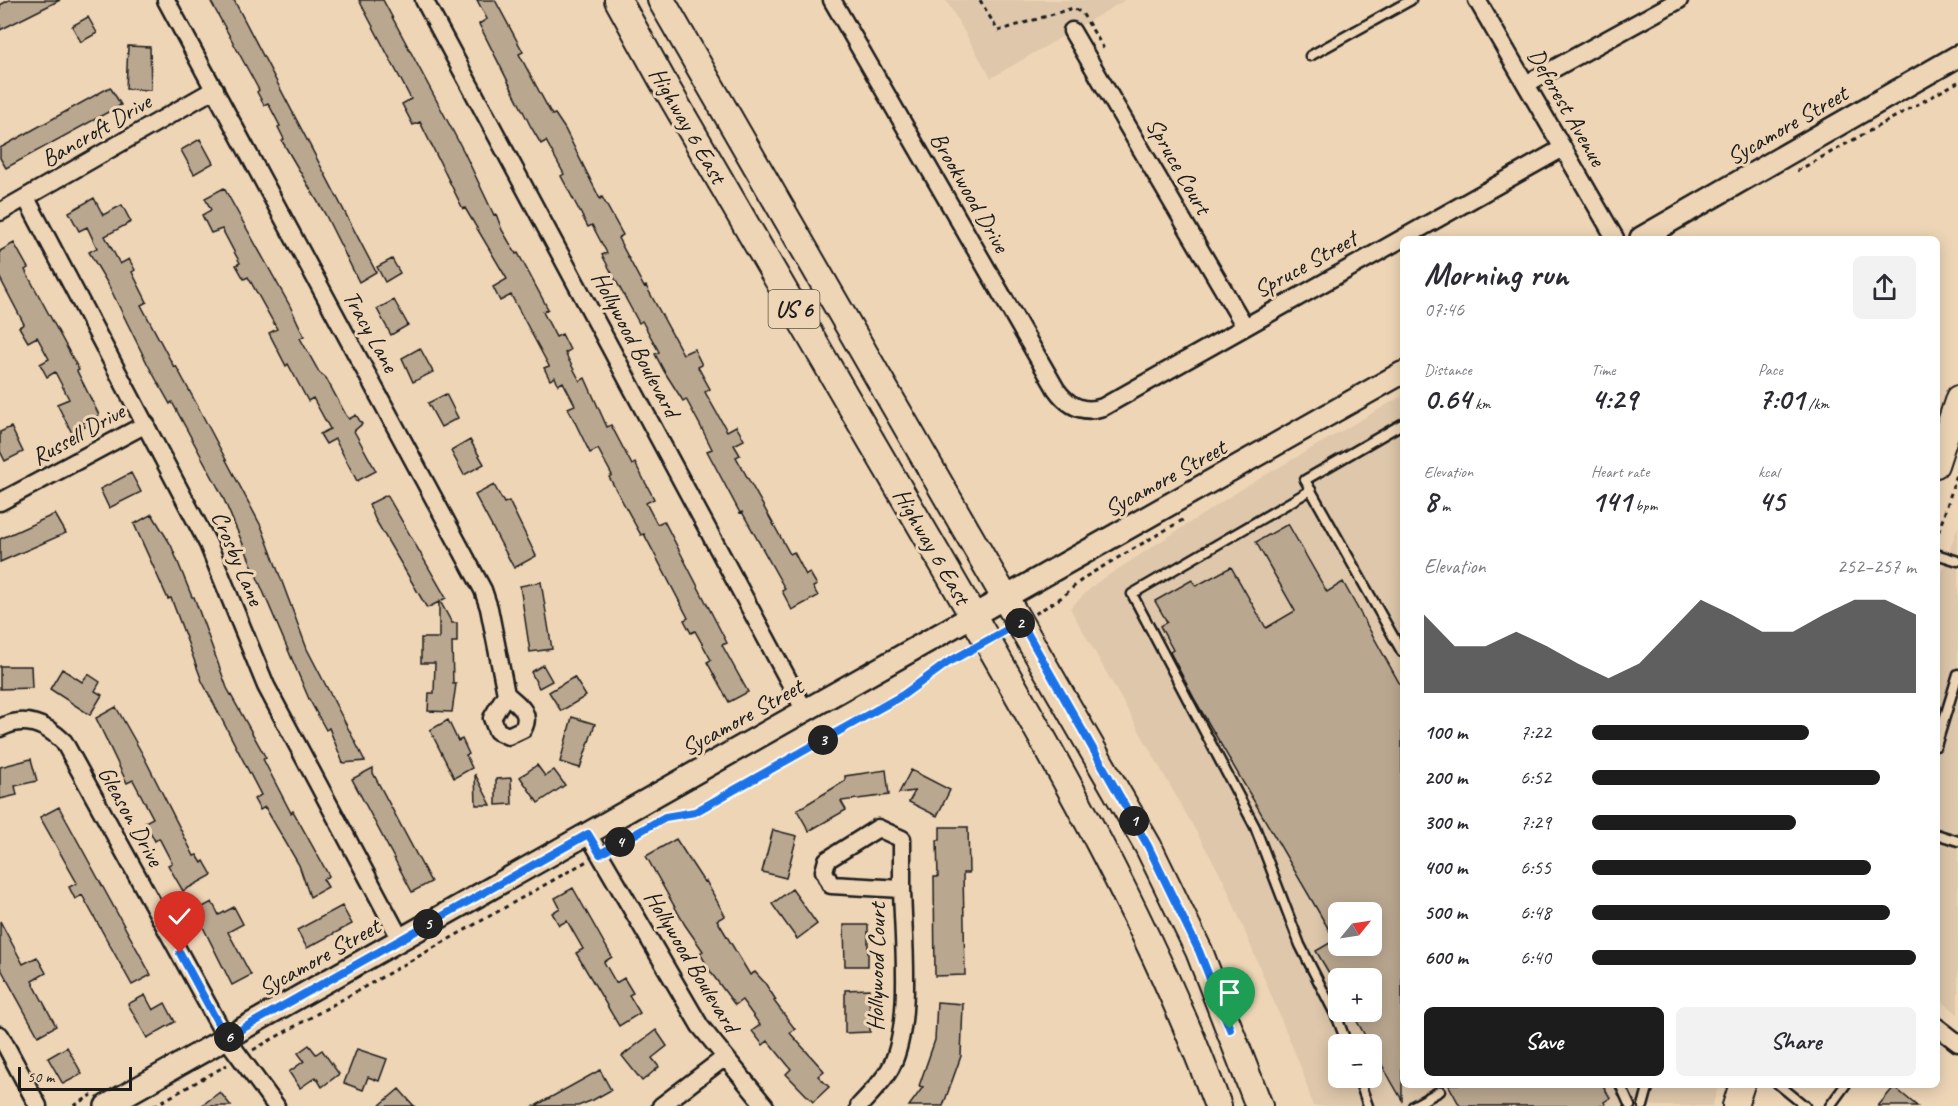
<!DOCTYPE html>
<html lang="en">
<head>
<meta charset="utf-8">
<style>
  body { margin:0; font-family:Caveat,sans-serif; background:#f2f2f3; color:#2b2b33; height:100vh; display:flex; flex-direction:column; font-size:22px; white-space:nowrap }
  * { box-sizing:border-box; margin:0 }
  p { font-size:20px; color:#7c7c81 }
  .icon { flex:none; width:33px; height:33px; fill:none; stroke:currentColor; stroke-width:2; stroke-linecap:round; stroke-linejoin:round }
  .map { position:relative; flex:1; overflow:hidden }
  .side { position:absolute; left:1400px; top:236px; width:540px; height:852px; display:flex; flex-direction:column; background:#fff; border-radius:9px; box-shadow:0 3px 15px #0003 }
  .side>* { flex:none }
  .needle { width:39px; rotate:60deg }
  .buttons { position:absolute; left:1328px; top:902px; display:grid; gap:12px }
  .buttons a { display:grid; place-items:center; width:54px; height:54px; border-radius:9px; background:#fff; box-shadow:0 3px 15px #0003; font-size:30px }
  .scale { position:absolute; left:18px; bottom:15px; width:114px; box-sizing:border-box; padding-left:6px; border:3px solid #1c1c1c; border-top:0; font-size:16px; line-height:21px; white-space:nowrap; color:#1c1c1c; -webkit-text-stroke:4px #eed5b6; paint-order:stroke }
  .pin { position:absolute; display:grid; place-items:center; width:51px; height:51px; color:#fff; margin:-62px -26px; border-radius:50% 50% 50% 0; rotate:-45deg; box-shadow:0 0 6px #0007 }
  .pin .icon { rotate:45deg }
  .km { position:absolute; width:30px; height:30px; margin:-15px; border-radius:50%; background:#222; color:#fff; font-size:16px; line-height:30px; text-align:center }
  .round { display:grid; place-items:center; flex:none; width:63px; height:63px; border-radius:9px; background:#f2f2f3 }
  .head { display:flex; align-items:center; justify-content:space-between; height:102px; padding:0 24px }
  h1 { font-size:33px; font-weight:700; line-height:45px }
  .figures { display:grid; grid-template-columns:repeat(3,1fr); gap:9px; height:102px; padding:6px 24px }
  .figures div { display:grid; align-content:center }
  .figures b { font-size:30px; font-weight:700 }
  .figures small { font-size:16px; font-weight:400 }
  .figures p { font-size:16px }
  .chart { height:168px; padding:12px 24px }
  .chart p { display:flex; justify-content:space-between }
  .chart svg { width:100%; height:108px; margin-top:6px; fill:#1c1c1c; opacity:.7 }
  .cta { display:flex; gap:12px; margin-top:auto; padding:12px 24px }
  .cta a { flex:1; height:69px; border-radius:9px; background:#1c1c1c; color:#fff; font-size:24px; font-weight:700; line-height:69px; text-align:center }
  .cta a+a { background:#f2f2f3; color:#2b2b33 }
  ul { padding:0 24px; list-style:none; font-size:20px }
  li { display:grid; grid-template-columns:96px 72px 1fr; align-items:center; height:45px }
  li i { height:15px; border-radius:8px; background:#1c1c1c }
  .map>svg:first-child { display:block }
  .built { fill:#dec7ab; fill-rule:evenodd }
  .building { fill:#baa790; stroke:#1c1c1c; stroke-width:1.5; fill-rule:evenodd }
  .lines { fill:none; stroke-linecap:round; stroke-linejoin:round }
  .service-casing { stroke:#1c1c1c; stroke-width:13 }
  .minor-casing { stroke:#1c1c1c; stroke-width:21 }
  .tertiary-casing { stroke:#1c1c1c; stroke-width:26 }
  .secondary-casing { stroke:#1c1c1c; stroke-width:28 }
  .primary-casing { stroke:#1c1c1c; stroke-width:30 }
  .path { stroke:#1c1c1c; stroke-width:3; stroke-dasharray:4.5 4.5; stroke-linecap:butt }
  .service { stroke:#eed5b6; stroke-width:8 }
  .minor { stroke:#eed5b6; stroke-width:16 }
  .tertiary { stroke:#eed5b6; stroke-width:21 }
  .secondary { stroke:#eed5b6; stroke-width:24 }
  .primary { stroke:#eed5b6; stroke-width:26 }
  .route-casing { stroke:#fff; stroke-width:12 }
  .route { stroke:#1a73e8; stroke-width:8 }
  .labels { text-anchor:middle; stroke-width:6; stroke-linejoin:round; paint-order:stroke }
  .shield { fill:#eed5b6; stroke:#5b544a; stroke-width:1.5 }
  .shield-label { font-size:22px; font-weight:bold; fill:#1c1c1c }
  .street-label { font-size:24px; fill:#1c1c1c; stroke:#eed5b6 }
</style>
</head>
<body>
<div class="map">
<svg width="1958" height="1106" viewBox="0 0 1958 1106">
  <rect width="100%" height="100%" fill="#eed5b6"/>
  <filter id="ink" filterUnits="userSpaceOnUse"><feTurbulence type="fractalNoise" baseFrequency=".0167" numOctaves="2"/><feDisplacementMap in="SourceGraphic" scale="12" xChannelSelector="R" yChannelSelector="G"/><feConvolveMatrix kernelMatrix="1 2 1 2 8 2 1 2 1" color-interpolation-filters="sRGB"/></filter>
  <g filter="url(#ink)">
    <path class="built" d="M946 0H1125L991 78Z
      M1402 396V1084L1719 1085 1712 1106H1313L1302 1070 1224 881 1070 608 1095 584 1245 487ZM1338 912H1371V945H1338ZM1338 978H1371V1011H1338ZM1338 1044H1371V1077H1338Z
      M1958 526V1014L1937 997 1936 590Z"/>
    <path class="building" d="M9 0H60L0 30V5Z
      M210 0H234L376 272 359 282 325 214 282 141 284 139 278 127 280 126 268 103 264 105 257 92 259 90Z
      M359 0H383L464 152 494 215 496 214 502 230 516 254 518 253 548 309 543 312 556 337 562 334 570 350 565 353 580 381 585 378 607 427 611 425 632 465 635 463 654 499 646 503 657 524 664 521 727 643 722 645 748 692 729 702 707 662 711 660 695 631 691 633 684 620 688 618 644 534 641 535 609 477 612 475 598 449 590 453 568 408 575 405 563 382 558 385 555 377 550 380 544 368 549 366 511 295 500 301 493 287 507 279 465 208 463 209 420 122 413 125 402 104 411 99Z
      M477 0H495L523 52 519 54 552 115 555 114 565 129 600 199 602 197 623 235 618 238 644 287 646 286 683 354 694 349 702 365 698 367 710 389 705 392 727 431 736 426 744 440 734 445 740 455 736 457 790 554 794 552 806 575 810 573 817 585 813 587 818 596 792 610 782 591 785 589 742 512 740 513 707 451 712 449 701 427 686 399 683 401 664 371 655 354 659 352 642 321 639 323 602 255 607 253 592 225 588 227 561 176 564 174 546 141 541 144 531 127 479 24 487 19Z
      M88 17 97 33 81 42 72 26Z
      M128 46 150 47 151 90 126 89Z
      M110 87 121 105 6 168 0 158V148Z
      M200 139 213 163 194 174 181 150Z
      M224 188 290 306 304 336 300 338 319 372 326 378 346 415 349 419 356 415 362 424 354 431 376 471 357 481 335 439 326 444 320 434 330 429 313 398 308 401 288 364 286 366 269 333 277 329 248 277 244 279 236 265 240 263 222 229 211 233 202 215 211 210 205 198Z
      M94 198 103 215 122 205 131 222 105 236 120 264 129 259 135 270 132 272 147 302 141 305 174 367 176 366 196 403 262 528 307 649 365 761 343 763 329 728 326 730 309 699 222 495 172 402 170 404 148 365 108 284 89 252 97 248 87 227 79 231 69 212Z
      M14 243 28 268 25 270 79 370 77 371 99 415 83 423 85 427 72 433 57 404 69 399 55 372 47 377 40 364 49 359 37 337 28 342 19 327 24 324 0 278V251Z
      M392 259 400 273 385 282 377 267Z
      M394 300 408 325 391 335 377 309Z
      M420 348 433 372 413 382 402 358Z
      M446 394 458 418 441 427 428 403Z
      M11 427 23 452 5 461 0 451V432Z
      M470 440 484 464 464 475 451 451Z
      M131 473 141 492 109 508 100 489Z
      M494 485 504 503 509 501 536 556 514 568 475 495Z
      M387 495 446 598 440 601 452 623H457V642H452L453 684H456L452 712 428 711 429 693H434L435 663H421V638H439V602L427 608 375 519 369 504Z
      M55 514 66 533 0 562V539Z
      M152 514 171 545 192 597H194L227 688 266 758 263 759 291 813 293 811 329 876 323 879 328 887 310 897 299 865 265 807 260 810 254 799 261 795 202 681 171 598 168 599 134 524Z
      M1288 524 1327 592 1343 582 1402 688V1100L1351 1011H1371V978H1332L1316 951 1335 940 1195 700 1170 652 1173 650 1160 626 1167 622 1155 601 1192 580 1196 586 1231 567 1266 628 1295 611 1256 542ZM1338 912H1371V945H1338Z
      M541 582 552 649 530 652 520 586Z
      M543 665 552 681 539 688 531 672Z
      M0 666H31L32 688 0 689Z
      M62 669 82 682 88 674 100 682 95 691 102 695 90 715 50 689Z
      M574 677 586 696 561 711 549 692Z
      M116 707 143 755 194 856 197 855 202 863 204 861 212 875 183 891 168 865 172 863 159 838 155 841 145 822 153 818 133 780 127 783 96 718Z
      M572 717 595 724 580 768 560 762Z
      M448 720 458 741 462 739 469 754 466 755 472 768 454 778 430 730Z
      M31 759 37 781 15 786 17 795 0 799V767Z
      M537 765 545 776 554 770 565 785 538 803 520 777Z
      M373 768V773L431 882 412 892 352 779Z
      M886 770 889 795 841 801 846 810 809 831 797 810 845 781V776Z
      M911 770 950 790 937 816 909 802 915 791 899 793Z
      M475 774 491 805H476Z
      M511 778 512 804 496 805V779Z
      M59 807 151 975 132 985 82 895 75 899 69 887 77 883 40 817Z
      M940 827H968L969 873H963L965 975 935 976 934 877H938L937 840H940Z
      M773 830 797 836 786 878 762 872Z
      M676 839 704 882 706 881 725 916 717 920 750 975 755 972 765 983 776 1000 774 1001 795 1029 790 1033 824 1071 818 1076 829 1087 813 1102 786 1074 791 1069 768 1041 763 1045 752 1031 760 1025 742 1000 735 1005 712 974 700 953 703 951 685 925 646 856Z
      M573 888 612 957 604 962 616 983 624 978 633 993 629 995 640 1013 619 1026 576 953 583 949 567 921 559 925 552 913 560 908 555 898Z
      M792 889 817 924 797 939 772 904Z
      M212 902 219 915 234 907 243 924 228 932 251 975 232 985 195 911Z
      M342 906 352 924 307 948 297 930Z
      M0 921 23 964 37 957 46 973 32 981 56 1026 38 1036 0 967Z
      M844 925H868V966H845Z
      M869 989 870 1032 845 1033V990Z
      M145 995 153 1010 165 1003 175 1022 147 1038 128 1004Z
      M937 1002 963 1004 961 1056 943 1106H909L923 1087 919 1086 935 1040Z
      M656 1030 667 1046 652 1058 659 1067 642 1081 622 1056Z
      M309 1045 316 1054 322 1050 339 1074 322 1087 316 1077 300 1088 289 1072 304 1061 298 1053Z
      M67 1047 82 1074 63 1084 48 1058Z
      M357 1049 387 1059 379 1081 368 1077 363 1090 344 1083Z
      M600 1070 611 1090 593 1100 578 1106H535Z
      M1448 1084H1602L1610 1098 1604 1102 1606 1106H1460Z
      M1894 1087 1917 1106H1878Z
      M399 1089 414 1106H379Z
      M220 1092 231 1106H201Z"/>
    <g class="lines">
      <defs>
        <path id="service" d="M1310 56 1411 0
          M1402 424 1305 480 1402 652
          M1311 490 1132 594 1255 827 1300 945 1338 1020 1347 1044
          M1936 554 1958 561
          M1936 746 1958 674
          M1936 834 1958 841
          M1358 1077 1368 1106
          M1620 1084 1630 1106
          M1778 1084 1805 1106
          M1413 1106 1440 1091
          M1643 1106 1649 1084
          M1830 1106 1846 1084"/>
        <path id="minor" d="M166 0 483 590 489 608 506 694
          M424 0 805 711
          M832 0 1056 389C1068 406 1083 414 1103 407L1563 148
          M1477 0 1615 238
          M1072 31 1244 325
          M1526 84 1679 0
          M26 198 208 544 266 686 401 940
          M0 212 215 89
          M0 502 146 424
          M506 694C518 705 532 712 523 729L508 736 497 731 492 718Z
          M0 728C24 715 46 724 64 742L226 1038 276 1106
          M878 828 902 839V889L831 885 824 871 827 860Z
          M588 834 700 1026 765 1106
          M1936 1026 1958 1043
          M0 1035 38 1106
          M661 1106 724 1058
          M859 1106C870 1094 883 1082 891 1067 913 1023 903 938 902 889"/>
        <path id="tertiary" d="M1641 238 1958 56
          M106 1106 1402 373"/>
        <path id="secondary" d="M1936 465 1958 398
          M1735 1106 1742 1084"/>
        <path id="primary" d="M618 0 666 87C760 249 853 410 947 571 1048 746 1148 917 1218 1106
          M661 0 1148 846 1199 951 1259 1106"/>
      </defs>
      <use href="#service" class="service-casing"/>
      <use href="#minor" class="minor-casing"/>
      <use href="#tertiary" class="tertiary-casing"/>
      <use href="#secondary" class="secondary-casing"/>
      <use href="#primary" class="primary-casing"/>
      <path class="path" d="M980 0 998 31 1073 8 1082 13 1103 47 1099 50
        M1797 171 1958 82
        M1936 540 1958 471
        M1035 614 1062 597 1085 577 1186 518
        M611 847 665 817 695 812 903 695 947 663 972 650
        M253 1050 587 861
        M74 1106 92 1095
        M154 1106 227 1065"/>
      <use href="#service" class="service"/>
      <use href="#minor" class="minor"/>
      <use href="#tertiary" class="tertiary"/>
      <use href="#secondary" class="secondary"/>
      <use href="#primary" class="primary"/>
    </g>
  </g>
  <g class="lines" filter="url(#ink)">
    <defs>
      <path id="route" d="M180 953 226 1038 588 834 600 854 665 817 695 812 903 695 947 663 1021 622 1148 846 1199 951 1230 1029"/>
    </defs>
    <use href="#route" class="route-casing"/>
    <use href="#route" class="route"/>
  </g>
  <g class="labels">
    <rect class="shield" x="768.5" y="290" width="51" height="38" rx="4.5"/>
    <g class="shield-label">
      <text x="794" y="317">US 6</text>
    </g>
    <g class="street-label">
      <text transform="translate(1567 107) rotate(60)" y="8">Deforest Avenue</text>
      <text transform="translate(688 125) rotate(60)" y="8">Highway 6 East</text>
      <text transform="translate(1787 125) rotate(-30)" y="8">Sycamore Street</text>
      <text transform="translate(96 130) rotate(-30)" y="8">Bancroft Drive</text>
      <text transform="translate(1179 166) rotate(60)" y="8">Spruce Court</text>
      <text transform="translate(970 192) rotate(60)" y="8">Brookwood Drive</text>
      <text transform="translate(1305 264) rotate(-29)" y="8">Spruce Street</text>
      <text transform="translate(371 331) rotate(61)" y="8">Tracy Lane</text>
      <text transform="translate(636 344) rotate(62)" y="8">Hollywood Boulevard</text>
      <text transform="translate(78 434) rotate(-29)" y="8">Russell Drive</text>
      <text transform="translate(1165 478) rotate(-29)" y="8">Sycamore Street</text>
      <text transform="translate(932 546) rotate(60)" y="8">Highway 6 East</text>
      <text transform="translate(238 558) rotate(67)" y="8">Crosby Lane</text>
      <text transform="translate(742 717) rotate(-29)" y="8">Sycamore Street</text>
      <text transform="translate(131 816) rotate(61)" y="8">Gleason Drive</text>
      <text transform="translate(319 957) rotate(-29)" y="8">Sycamore Street</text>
      <text transform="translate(692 961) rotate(59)" y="8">Hollywood Boulevard</text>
      <text transform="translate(876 967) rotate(-89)" y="8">Hollywood Court</text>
    </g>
  </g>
</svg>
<div class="buttons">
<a><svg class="needle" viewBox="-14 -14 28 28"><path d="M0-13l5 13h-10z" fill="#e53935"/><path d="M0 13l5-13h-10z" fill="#7c7c81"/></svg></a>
<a>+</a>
<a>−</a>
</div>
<div class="scale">50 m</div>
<div class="pin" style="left:1230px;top:1029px;background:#1e9e55"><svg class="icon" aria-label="arrive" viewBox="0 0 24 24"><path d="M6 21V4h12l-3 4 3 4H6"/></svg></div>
<div class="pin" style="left:180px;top:953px;background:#d93025"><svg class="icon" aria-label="check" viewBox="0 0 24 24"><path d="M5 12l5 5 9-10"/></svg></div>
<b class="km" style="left:1134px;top:821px">1</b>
<b class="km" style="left:1020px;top:623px">2</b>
<b class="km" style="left:823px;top:740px">3</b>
<b class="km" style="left:620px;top:842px">4</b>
<b class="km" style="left:428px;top:924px">5</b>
<b class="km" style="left:229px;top:1037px">6</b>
<section class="side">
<div class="head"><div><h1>Morning run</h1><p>07:46</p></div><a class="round"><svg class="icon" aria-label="share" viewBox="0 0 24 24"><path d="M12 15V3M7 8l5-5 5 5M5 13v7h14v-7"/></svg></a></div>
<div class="figures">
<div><p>Distance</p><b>0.64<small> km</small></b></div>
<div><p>Time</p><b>4:29</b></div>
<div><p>Pace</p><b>7:01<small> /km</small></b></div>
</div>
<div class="figures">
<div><p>Elevation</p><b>8<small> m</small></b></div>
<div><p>Heart rate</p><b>141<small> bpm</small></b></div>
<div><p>kcal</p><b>45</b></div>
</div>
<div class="chart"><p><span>Elevation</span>252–257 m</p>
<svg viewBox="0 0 160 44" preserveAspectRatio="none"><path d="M0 44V12L10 25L20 25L30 19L40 25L50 32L60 38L70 32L80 19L90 6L100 12L110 19L120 19L130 12L140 6L150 6L160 12V44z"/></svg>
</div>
<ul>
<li><b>100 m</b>7:22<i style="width:67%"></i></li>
<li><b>200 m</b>6:52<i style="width:89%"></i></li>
<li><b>300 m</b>7:29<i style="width:63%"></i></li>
<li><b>400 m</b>6:55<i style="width:86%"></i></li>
<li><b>500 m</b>6:48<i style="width:92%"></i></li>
<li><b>600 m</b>6:40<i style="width:100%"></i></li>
</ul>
<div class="cta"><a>Save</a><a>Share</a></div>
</section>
</div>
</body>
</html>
